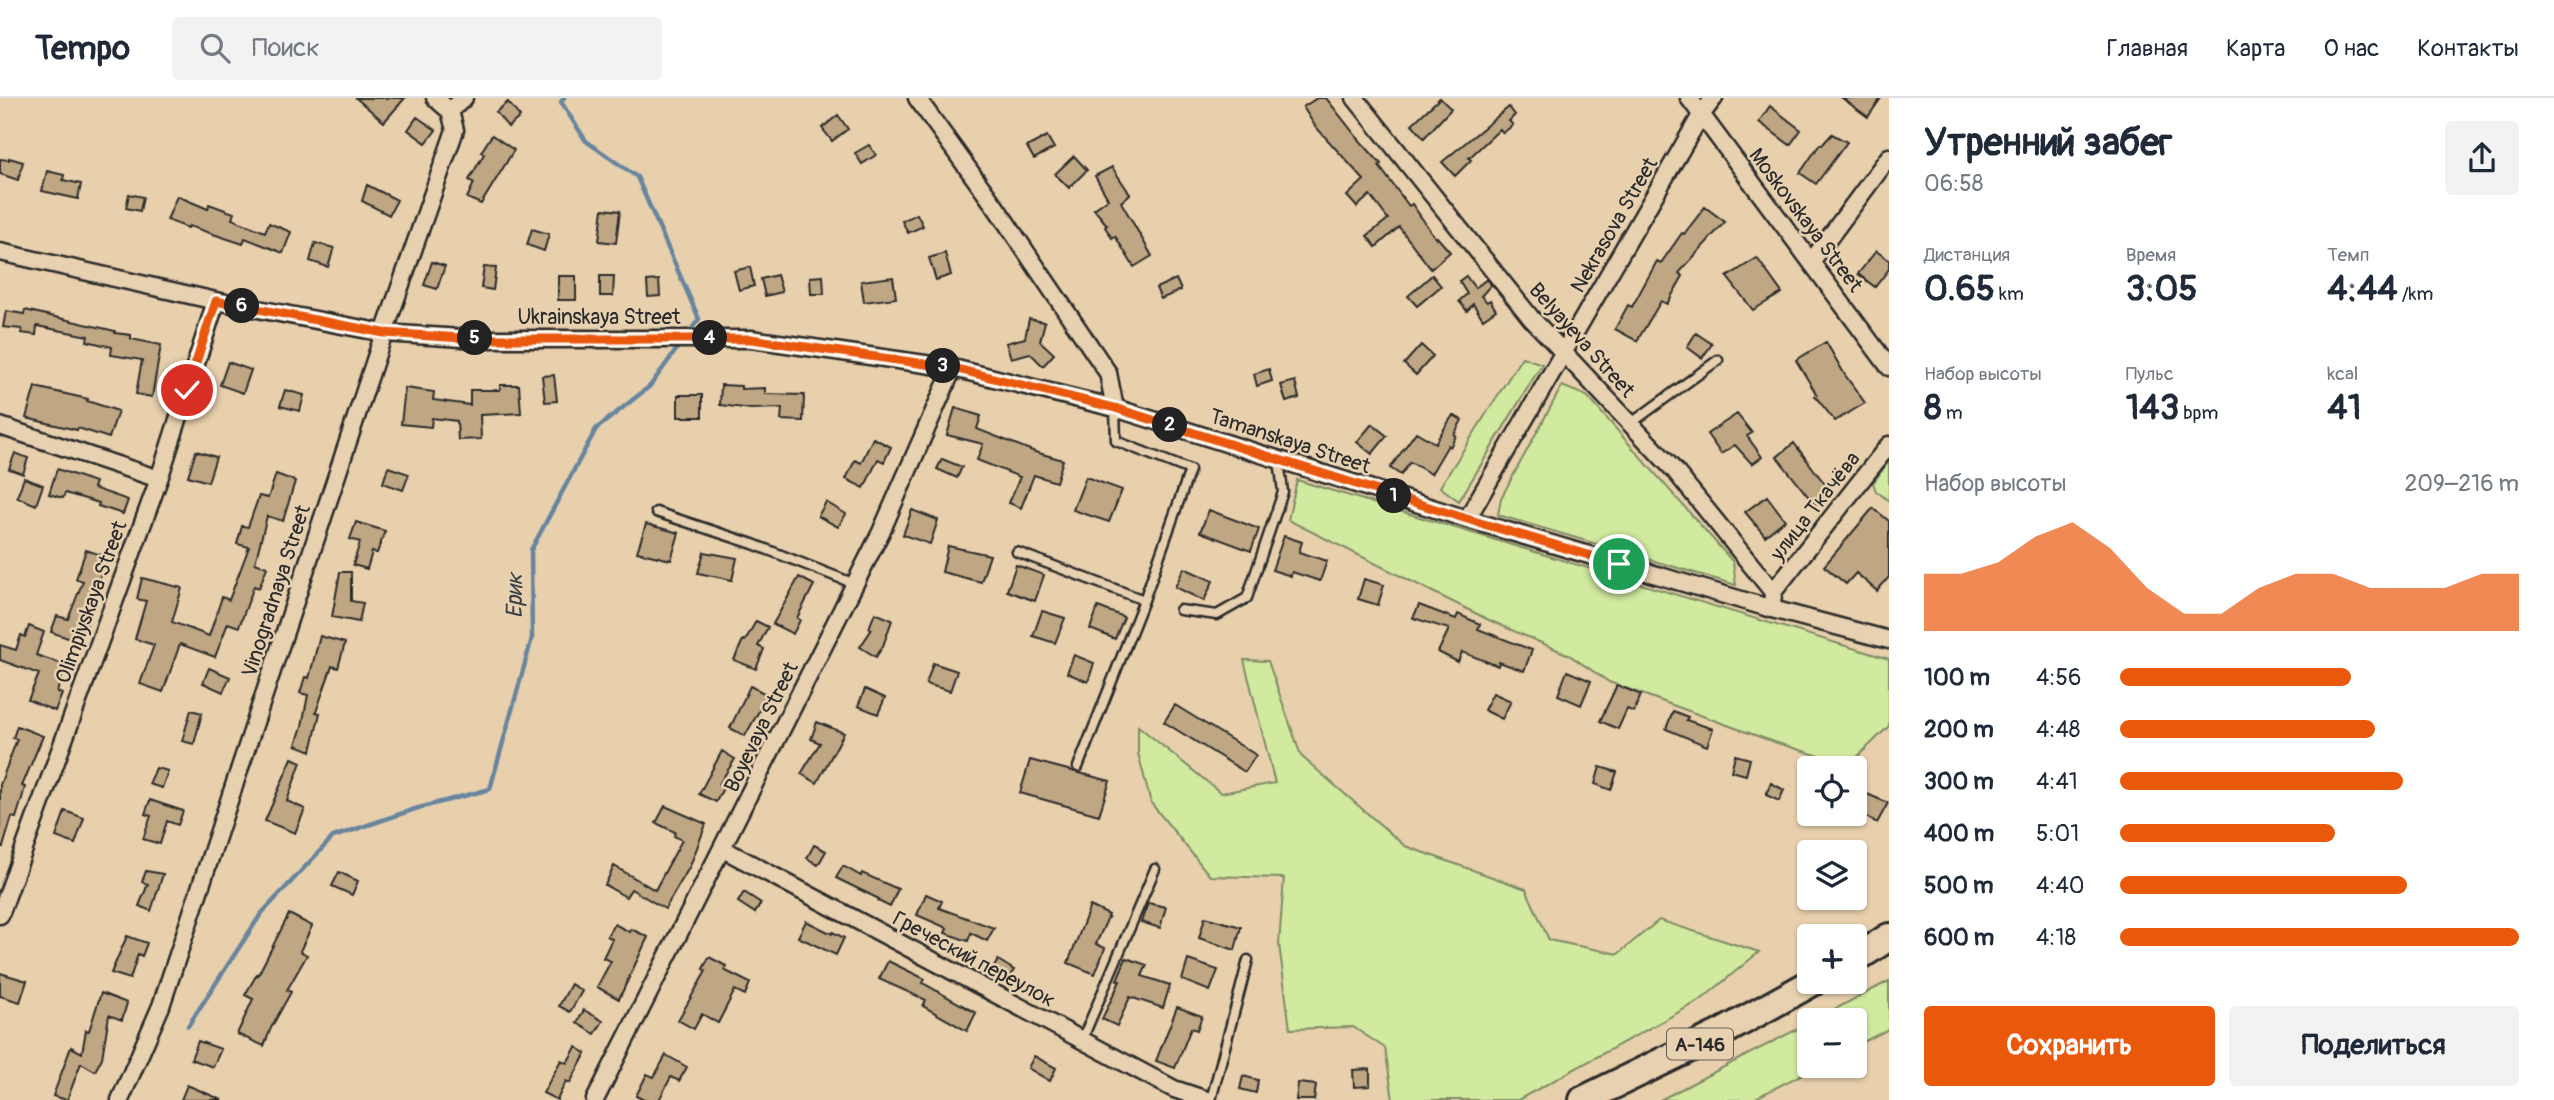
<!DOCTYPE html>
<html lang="ru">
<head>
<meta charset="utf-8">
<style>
  body { margin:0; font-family:Pangolin,sans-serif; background:#f2f2f3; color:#1f2937; height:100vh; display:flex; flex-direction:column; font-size:26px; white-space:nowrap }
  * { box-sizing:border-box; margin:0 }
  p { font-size:23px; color:#747a83 }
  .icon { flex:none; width:38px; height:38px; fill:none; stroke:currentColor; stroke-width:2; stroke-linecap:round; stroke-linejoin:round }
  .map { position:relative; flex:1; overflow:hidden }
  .panel { display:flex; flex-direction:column; background:#fff; width:665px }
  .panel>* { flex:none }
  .buttons { position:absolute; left:1797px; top:658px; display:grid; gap:14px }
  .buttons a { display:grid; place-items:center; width:70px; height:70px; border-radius:7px; background:#fff; box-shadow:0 2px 5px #0004; font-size:35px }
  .pin { position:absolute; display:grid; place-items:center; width:60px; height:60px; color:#fff; margin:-30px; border:4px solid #fff; border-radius:50%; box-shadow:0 2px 7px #0007 }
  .km { position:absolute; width:35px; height:35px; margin:-18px; border-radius:50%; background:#222; color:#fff; font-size:19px; line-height:35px; text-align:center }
  .round { display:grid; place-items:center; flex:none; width:74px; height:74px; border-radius:7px; background:#f2f2f3 }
  .overview { display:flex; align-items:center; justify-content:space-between; height:119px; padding:0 35px }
  h1 { font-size:38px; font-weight:700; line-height:52px }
  .stats { display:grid; grid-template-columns:repeat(3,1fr); gap:10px; height:119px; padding:7px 35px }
  .stats div { display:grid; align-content:center }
  .stats b { font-size:35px; font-weight:700 }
  .stats small { font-size:19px; font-weight:400 }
  .stats p { font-size:19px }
  .chart { height:196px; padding:14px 35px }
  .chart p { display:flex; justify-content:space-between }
  .chart svg { width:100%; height:126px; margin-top:7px; fill:#ea580c; opacity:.7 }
  .cta { display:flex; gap:14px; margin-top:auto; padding:14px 35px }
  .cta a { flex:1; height:80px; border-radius:7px; background:#ea580c; color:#fff; font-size:28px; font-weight:700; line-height:80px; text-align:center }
  .cta a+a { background:#f2f2f3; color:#1f2937 }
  ul { padding:0 35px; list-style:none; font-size:23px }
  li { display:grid; grid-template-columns:112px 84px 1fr; align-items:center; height:52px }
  li i { height:18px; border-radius:9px; background:#ea580c }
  header { display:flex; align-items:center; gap:42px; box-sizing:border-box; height:98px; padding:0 35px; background:#fff; border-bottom:2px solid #e0e1e3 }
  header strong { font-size:33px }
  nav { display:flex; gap:38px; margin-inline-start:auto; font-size:24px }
  .search { width:490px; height:63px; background:#f2f2f3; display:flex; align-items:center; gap:18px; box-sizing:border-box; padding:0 24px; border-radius:7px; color:#747a83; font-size:26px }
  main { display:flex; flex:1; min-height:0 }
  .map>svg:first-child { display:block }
  .green { fill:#d1ea9f; stroke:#7e8a65; stroke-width:2 }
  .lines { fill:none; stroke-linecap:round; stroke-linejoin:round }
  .stream { stroke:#67859e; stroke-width:4.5 }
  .building { fill:#bfa784; stroke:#2b2b2b; stroke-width:2 }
  .service-casing { stroke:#2b2b2b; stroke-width:13 }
  .minor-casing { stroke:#2b2b2b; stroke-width:21 }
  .trunk-casing { stroke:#2b2b2b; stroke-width:32 }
  .service { stroke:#e7d1b0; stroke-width:8 }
  .minor { stroke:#e7d1b0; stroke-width:16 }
  .trunk { stroke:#e7d1b0; stroke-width:26 }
  .route-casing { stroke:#fff; stroke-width:14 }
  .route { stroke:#ea580c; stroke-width:9 }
  .labels { text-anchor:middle; stroke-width:5; stroke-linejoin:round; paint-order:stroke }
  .shield { fill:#e7d1b0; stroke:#635d53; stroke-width:2 }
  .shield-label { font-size:19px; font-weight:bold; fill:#2b2b2b }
  .street-label { font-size:21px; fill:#2b2b2b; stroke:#e7d1b0 }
  .water-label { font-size:23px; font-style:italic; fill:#3a4248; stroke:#e7d1b0 }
</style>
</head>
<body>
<header>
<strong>Tempo</strong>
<div class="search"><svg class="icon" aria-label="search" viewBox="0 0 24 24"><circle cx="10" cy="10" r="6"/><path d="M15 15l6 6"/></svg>Поиск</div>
<nav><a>Главная</a><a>Карта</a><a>О нас</a><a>Контакты</a></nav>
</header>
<main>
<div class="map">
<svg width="1889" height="1002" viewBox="0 0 1889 1002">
  <rect width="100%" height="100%" fill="#e8d0ad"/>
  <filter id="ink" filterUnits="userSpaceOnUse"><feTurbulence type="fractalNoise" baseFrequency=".0143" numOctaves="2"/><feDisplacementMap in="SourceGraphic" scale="14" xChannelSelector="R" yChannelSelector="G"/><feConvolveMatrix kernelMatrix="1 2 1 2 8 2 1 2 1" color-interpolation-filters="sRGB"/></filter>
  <g filter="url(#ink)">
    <path class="green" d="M1522 259 1542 266 1459 403 1440 389Z
      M1562 288 1587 298 1733 464 1736 487 1498 417 1501 400Z
      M1889 363V403L1876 393 1873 385Z
      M1297 382 1889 561V628L1849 667 1774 644 1609 584 1569 557 1491 523 1288 422Z
      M1244 562 1268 563 1301 658 1405 748 1526 791 1549 842 1618 856 1659 822 1759 854 1701 902 1518 1002H1393L1385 950 1353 929 1290 931 1279 846 1284 780 1210 778 1151 705 1138 655V628L1221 695 1275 685Z
      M1889 883V931L1855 948V922H1814Z
      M1809 925 1810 968H1818L1752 1002H1660Z"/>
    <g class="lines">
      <path class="stream" d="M564 0 561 4 586 43 637 79 699 221 687 237
        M188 928 261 816 333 739 415 711 490 691 532 540 531 452 596 331 650 288 682 244"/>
    </g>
    <path class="building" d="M356 0H405L384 24Z
      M1317 0H1326L1356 38 1381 66 1379 68 1409 108 1412 106 1436 141 1437 139 1450 154 1431 171 1399 129 1376 149 1367 138 1388 121 1370 97 1357 109 1347 98 1364 82 1315 28 1303 9Z
      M1440 0 1451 11 1424 40 1412 26Z
      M1842 0H1881L1868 19Z
      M508 4 520 19 508 29 496 14Z
      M1770 8 1801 32 1790 47 1759 24Z
      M1509 9 1515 17 1509 23 1513 27 1503 35 1500 31 1469 60 1471 62 1455 78 1442 64Z
      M838 17 848 31 832 43 822 30Z
      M417 19 436 32 426 45 408 32Z
      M1832 36 1847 44 1816 86 1800 75 1820 46 1822 47Z
      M492 37 514 52 481 106 467 100 474 85 469 82 484 56 481 54Z
      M1047 38 1054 50 1034 61 1027 49Z
      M869 47 876 57 862 66 855 55Z
      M1074 58 1087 72 1069 90 1055 76Z
      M9 60 23 64 18 82 0 76V61L9 62Z
      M1112 69 1130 96 1121 104 1152 158 1134 169 1115 138 1112 140 1105 129 1107 127 1094 111 1108 101 1095 78Z
      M47 73 64 77 63 82 81 86 78 101 42 93Z
      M367 87 397 102 389 117 362 103Z
      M129 96 143 99 140 113 126 110Z
      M177 98 208 111 209 106 234 115 232 121 265 134 269 125 291 134 283 155 245 140 243 146 189 128 188 130 167 122Z
      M1705 109 1725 124 1679 175 1683 178 1667 206 1661 203 1637 243 1615 231 1628 207 1632 209 1657 163 1661 165 1682 135 1684 136Z
      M603 111 620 113 616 145 599 143Z
      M917 116 923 128 908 135 902 123Z
      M532 131 549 136 544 153 527 147Z
      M315 145 334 150 328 169 310 163Z
      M1876 153 1889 162V171L1875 189 1858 176Z
      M945 155 951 177 936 182 929 160Z
      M1757 160 1782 195 1753 212 1727 179Z
      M432 164 445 168 437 191 424 187Z
      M484 169 496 170 493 192 481 190Z
      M750 169 754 188 739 192 734 173Z
      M777 177 782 194 765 198 761 181Z
      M1432 177 1441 188 1417 208 1408 198Z
      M558 178H576V202H558Z
      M600 178H614L613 198H600Z
      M823 178 824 196H811L810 179Z
      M1466 178 1475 190 1487 181 1491 187 1481 198 1487 204 1490 202 1496 212 1483 221 1473 206 1467 213 1459 203 1467 196 1459 183Z
      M893 179 896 200 864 204 861 183Z
      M1176 181 1181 192 1161 201 1156 190Z
      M659 182 660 198 648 199 647 183Z
      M25 212 115 233V235L131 237V241L161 247 152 299 136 296 142 262 111 257 112 249 87 243 88 238 37 228 36 237 21 235 22 231 3 229 6 213 24 216Z
      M1029 221 1045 224 1040 243 1054 256 1043 268 1030 255 1011 260 1006 245 1025 240Z
      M1696 235 1712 246 1702 260 1687 249Z
      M1826 244 1845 277 1865 305 1835 323 1815 298 1817 297 1796 262Z
      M1421 247 1433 258 1416 277 1404 266Z
      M228 264 251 272 243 295 220 287Z
      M1269 271 1272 283 1257 288 1254 276Z
      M554 277 557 303 545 304 542 278Z
      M1295 283 1299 300 1286 304 1281 287Z
      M500 287H519L521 315 480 317 481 341 458 342 457 323 432 320 431 329 401 326 405 290 434 294 433 302 470 307V292H500Z
      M721 287 741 288V291L765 290V296L804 297 803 323 781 322 782 310 751 311 720 307Z
      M35 289 88 301 87 303 118 313 109 340 78 330 77 332 26 320Z
      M285 292 304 297 300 313 280 308Z
      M678 297H702V319H678Z
      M955 310 981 318 977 331 1035 354 1063 362 1056 384 1034 377 1021 410 1009 405 1020 379 977 362 983 346 947 337Z
      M1737 316 1752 335 1747 338 1762 359 1752 366 1735 347 1721 356 1707 336Z
      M1453 317 1462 322 1454 337 1456 338 1450 349 1448 347 1431 376 1410 364 1401 377 1390 370 1416 334 1435 345Z
      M1372 326 1387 338 1372 356 1357 344Z
      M873 340 891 349 884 364 878 361 864 390 846 381 855 362 861 365Z
      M1794 345 1831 394 1815 407 1777 359Z
      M196 353 216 359 208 384 188 378Z
      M15 355 28 360 23 376 9 371Z
      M942 361 962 369 957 380 937 371Z
      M388 369 409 376 403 392 383 385Z
      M57 371 95 384 93 390 128 402 123 416 98 408 99 405 65 395 63 400 49 396Z
      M276 376 295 383 283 423 267 418 255 465 267 469 259 490 254 488 239 529 228 525 215 559 180 546 163 594 140 586 154 547 135 541 146 503 137 501 142 480 182 490 172 524 209 538 222 499 229 502 249 449 237 446 242 428 248 429 259 398 268 400Z
      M1086 379 1122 392 1109 424 1073 412Z
      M24 380 43 387 36 407 17 399Z
      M1767 398 1785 422 1765 438 1745 414Z
      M826 404 846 416 838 429 818 418Z
      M1873 410 1889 423V479L1877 493 1856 475 1846 486 1824 468Z
      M912 412 938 422 930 446 903 437Z
      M1209 412 1259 431 1251 453 1200 434Z
      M356 424 385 433 377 455 372 454 367 471 353 467 360 444 350 441Z
      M646 426 679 435 671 462 637 454Z
      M1284 438 1302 444 1299 454 1327 463 1320 483 1292 474 1291 478 1272 472Z
      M948 448 990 457 981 484 942 474Z
      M86 452 107 459 97 488 101 490 79 544 51 534 57 518 68 521 83 483 76 481Z
      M704 454 737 460 732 482 698 475Z
      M1016 467 1044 477 1035 503 1007 493Z
      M1184 470 1213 483 1204 503 1175 489Z
      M340 474H351V503L363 505 359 524 332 519Z
      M799 479 814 487 797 520 800 522 793 536 773 526Z
      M1364 481 1384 487 1378 507 1358 501Z
      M1419 507 1456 521 1458 516 1480 526 1478 531 1532 552 1524 573 1499 564 1498 568 1462 554 1458 564 1438 554 1449 531 1413 520Z
      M1098 509 1124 519 1115 541 1090 531Z
      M1042 513 1065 520 1055 545 1033 538Z
      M875 515 892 522 883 548 876 559 860 549 872 531 869 530Z
      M756 523 768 529 758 548 764 551 756 571 734 562 743 542 745 543Z
      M29 528 44 534 36 557 66 567 57 594 62 596 55 613 28 602 39 576 0 562V547L16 552 21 537 25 539Z
      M320 538 345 545 338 570 332 568 316 614 320 615 311 653 296 647 302 628 308 597 300 595 305 579 309 580Z
      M1074 557 1094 565 1088 584 1067 575Z
      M933 565 957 573 950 593 926 586Z
      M209 570 230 579 223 594 203 585Z
      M1567 573 1591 583 1581 607 1558 597Z
      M1617 587 1641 597 1634 614 1627 611 1618 631 1600 623Z
      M750 588 768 597 745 638 730 630Z
      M865 591 885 600 878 616 858 608Z
      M1493 595 1511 603 1502 621 1484 612Z
      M1175 607 1256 657 1245 674 1164 624Z
      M191 612 202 615 194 646 182 643Z
      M1673 613 1688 619 1686 622 1713 631 1707 648 1666 631Z
      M817 624 844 635 817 685 801 676 820 645 811 641Z
      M17 628 43 638 22 688 25 689 21 704 16 720 12 719 3 749H0V687L17 641 13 640Z
      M722 653 735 661 719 686 724 688 716 704 699 696Z
      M1735 657 1750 661 1746 677 1731 673Z
      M292 660 301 664 287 703 305 711 295 735 265 723Z
      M1030 662 1110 683 1099 717 1020 695Z
      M1600 669 1617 674 1611 692 1595 686Z
      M156 670 168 673 162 690 149 686Z
      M1771 685 1784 692 1779 703 1766 697Z
      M1867 696 1888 705 1877 725 1857 714Z
      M150 702 183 713 178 727 167 723 160 746 143 741 151 718 145 716Z
      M665 708 706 726 690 768 665 811 631 791 626 799 605 787 614 768 655 792 682 742 674 738 675 734 656 725Z
      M65 713 84 720 75 746 56 739Z
      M814 747 826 753 818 767 807 760Z
      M843 768 861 778 862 775 898 791 890 809 878 803 879 801 836 780Z
      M146 773 163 776 151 813 139 808 148 786 142 784Z
      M339 774 358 783 352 797 332 788Z
      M744 794 761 805 755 815 738 804Z
      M926 796 942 803 939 810 994 830 987 843 971 835 968 843 945 835 947 830 917 817Z
      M1148 805 1166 809 1160 830 1141 824Z
      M1090 808 1109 817 1096 846 1105 850 1095 876 1068 865Z
      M289 816 312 828 300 853 307 857 287 892 291 894 271 930 264 948 237 936 253 901 245 897 257 876 258 877Z
      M1205 819 1241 829 1235 852 1199 840Z
      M806 823 832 836 833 834 844 840 836 857 798 839Z
      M614 826 630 834 631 831 648 839 619 901 597 889 611 863 603 860 612 841 607 838Z
      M127 838 147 845 142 858 138 856 130 881 111 875Z
      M709 859 726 868 724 872 750 885 745 897 735 892 718 925 702 916 694 931 678 922 706 873 703 871Z
      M1126 860 1147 867 1142 878 1170 887 1163 910 1130 899 1117 928 1102 921 1120 883 1117 882Z
      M998 862 1014 872 1007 882 992 873Z
      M1188 862 1218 872 1210 893 1182 882Z
      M888 863 925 881 923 885 976 915 967 933 923 908 926 902 879 881Z
      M0 875 27 883 20 904 0 898Z
      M571 886 582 893 570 914 559 908Z
      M101 895 127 905 122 922 109 917 102 960 95 973 81 965 67 1002 53 998 71 949 82 955 86 932 89 933Z
      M1177 909 1202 918 1197 932 1191 930 1175 970 1156 963Z
      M584 912 603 923 595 936 577 925Z
      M198 943 221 951 213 969 191 961Z
      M576 949 586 955 570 985 566 983 557 1002 543 995 561 962 567 965Z
      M666 957 687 969 679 983 671 979 659 1002H644L636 998 647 976 654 979Z
      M1034 958 1056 970 1050 983 1028 970Z
      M1370 971V988L1354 989 1353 972Z
      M1243 978 1258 982 1256 995 1240 991Z
      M1298 985 1316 987 1314 1002H1296Z
      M187 987 222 1002H181Z"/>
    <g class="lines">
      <defs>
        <path id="service" d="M1630 326 1718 262
          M656 414 753 446 855 486
          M1017 454 1144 502 1190 372 1116 343 1115 310
          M1180 512 1217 517 1247 500 1283 394 1279 362
          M1078 669 1144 502
          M1082 942 1155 771
          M1211 1002 1248 862"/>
        <path id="minor" d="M435 0 450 13
          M917 0 997 111 1108 275 1115 310
          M1355 0 1531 220 1675 373 1773 494 1772 511
          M1689 0 1889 269
          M0 154 216 203 384 235 477 241H751L953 270 1115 310 1467 421 1772 511 1889 542
          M1811 164 1889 59
          M0 328 159 381
          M1467 421 1701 17 1714 0
          M1773 494 1889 347
          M723 751 1174 991 1207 1002
          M0 817 159 381 216 203
          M120 1002 161 908 384 235 455 32 450 13 464 0
          M595 1002 881 434 953 270"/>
        <path id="trunk" d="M1855 861 1889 839
          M1583 1002 1721 935 1813 884"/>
      </defs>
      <use href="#service" class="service-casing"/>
      <use href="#minor" class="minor-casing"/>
      <use href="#trunk" class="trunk-casing"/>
      <use href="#service" class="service"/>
      <use href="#minor" class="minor"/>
      <use href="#trunk" class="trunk"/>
    </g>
  </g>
  <g class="lines" filter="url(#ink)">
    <defs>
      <path id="route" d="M187 292 216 203 384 235 477 241H751L953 270 1115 310 1467 421 1619 466"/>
    </defs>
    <use href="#route" class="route-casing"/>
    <use href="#route" class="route"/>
  </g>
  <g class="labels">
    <rect class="shield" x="1667" y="930.5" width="66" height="31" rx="5"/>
    <g class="shield-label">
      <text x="1700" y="953">А-146</text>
    </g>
    <g class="street-label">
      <text transform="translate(1806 122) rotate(53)" y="7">Moskovskaya Street</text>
      <text transform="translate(1614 127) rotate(-60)" y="7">Nekrasova Street</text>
      <text x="599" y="226">Ukrainskaya Street</text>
      <text transform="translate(1582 242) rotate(48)" y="7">Belyayeva Street</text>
      <text transform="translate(1290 343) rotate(18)" y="7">Tamanskaya Street</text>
      <text transform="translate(1815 408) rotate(-52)" y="7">улица Ткачёва</text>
      <text transform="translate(276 493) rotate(-72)" y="7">Vinogradnaya Street</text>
      <text transform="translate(91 504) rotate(-70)" y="7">Olimpiyskaya Street</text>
      <text transform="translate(761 629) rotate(-64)" y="7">Boyevaya Street</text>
      <text transform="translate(974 861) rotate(28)" y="7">Греческий переулок</text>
    </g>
    <g class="water-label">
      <text transform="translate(514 498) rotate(-90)" y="8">Ерик</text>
    </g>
  </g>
</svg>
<div class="buttons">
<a><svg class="icon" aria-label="locate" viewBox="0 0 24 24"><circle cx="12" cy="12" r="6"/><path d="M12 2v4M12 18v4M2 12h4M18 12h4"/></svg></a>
<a><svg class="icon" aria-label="layers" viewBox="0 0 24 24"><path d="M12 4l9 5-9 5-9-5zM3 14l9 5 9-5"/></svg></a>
<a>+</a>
<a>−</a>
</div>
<div class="pin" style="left:1619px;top:466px;background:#1e9e55"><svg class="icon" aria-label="arrive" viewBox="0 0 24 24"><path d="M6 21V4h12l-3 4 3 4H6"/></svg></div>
<div class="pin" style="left:187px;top:292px;background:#d93025"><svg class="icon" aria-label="check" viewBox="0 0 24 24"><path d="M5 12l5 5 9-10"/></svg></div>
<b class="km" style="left:1394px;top:398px">1</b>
<b class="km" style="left:1170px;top:327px">2</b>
<b class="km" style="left:943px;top:268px">3</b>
<b class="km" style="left:710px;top:240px">4</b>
<b class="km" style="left:475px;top:240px">5</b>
<b class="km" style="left:242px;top:208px">6</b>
</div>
<section class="panel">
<div class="overview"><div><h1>Утренний забег</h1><p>06:58</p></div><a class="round"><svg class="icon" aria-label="share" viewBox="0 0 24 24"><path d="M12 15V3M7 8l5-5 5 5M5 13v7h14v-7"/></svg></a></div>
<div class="stats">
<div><p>Дистанция</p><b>0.65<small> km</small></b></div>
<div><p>Время</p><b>3:05</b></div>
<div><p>Темп</p><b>4:44<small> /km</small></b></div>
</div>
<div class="stats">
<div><p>Набор высоты</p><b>8<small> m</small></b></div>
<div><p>Пульс</p><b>143<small> bpm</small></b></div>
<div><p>kcal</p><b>41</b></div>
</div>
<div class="chart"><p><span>Набор высоты</span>209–216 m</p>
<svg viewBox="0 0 160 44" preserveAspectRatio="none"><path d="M0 44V24L10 24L20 20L30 11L40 6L50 15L60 29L70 38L80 38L90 29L100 24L110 24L120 29L130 29L140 29L150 24L160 24V44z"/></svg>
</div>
<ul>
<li><b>100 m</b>4:56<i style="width:58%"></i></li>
<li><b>200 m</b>4:48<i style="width:64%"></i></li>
<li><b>300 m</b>4:41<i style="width:71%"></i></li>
<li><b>400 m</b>5:01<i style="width:54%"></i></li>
<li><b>500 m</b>4:40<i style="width:72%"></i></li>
<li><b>600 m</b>4:18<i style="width:100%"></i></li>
</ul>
<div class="cta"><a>Сохранить</a><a>Поделиться</a></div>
</section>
</main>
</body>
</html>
